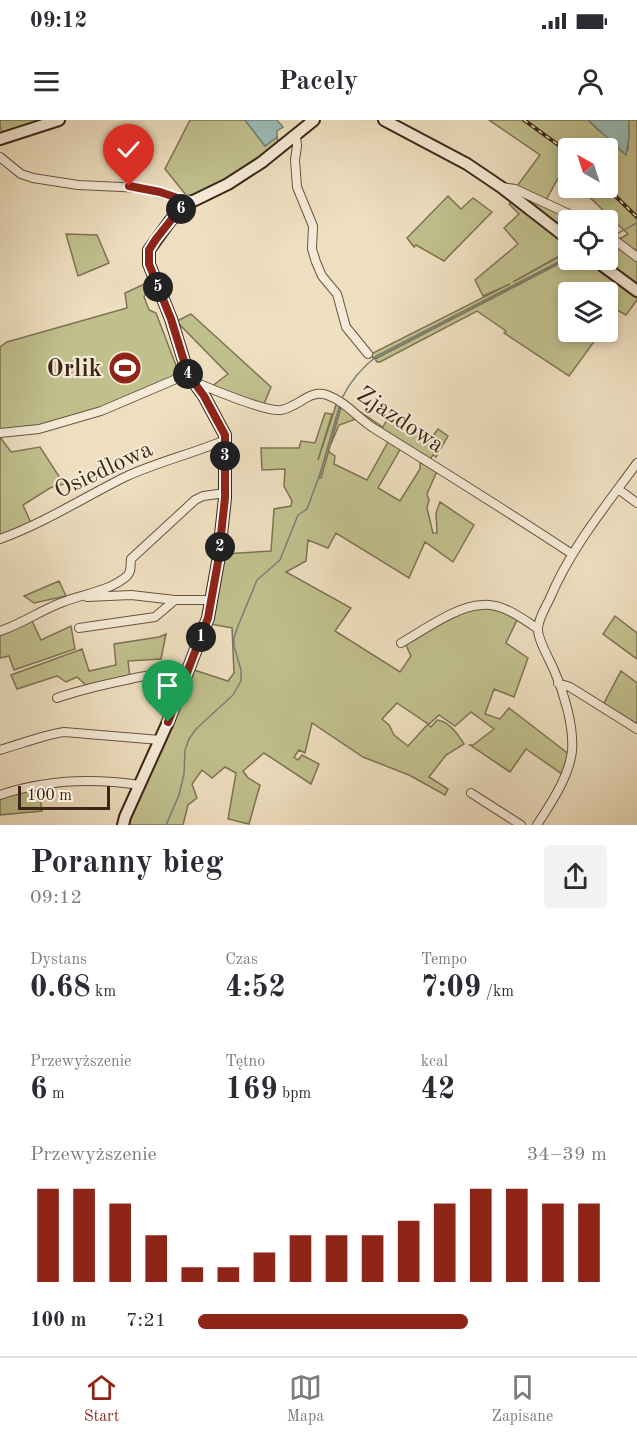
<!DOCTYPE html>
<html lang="pl">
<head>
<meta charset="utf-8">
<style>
  body { margin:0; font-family:"Old Standard TT",serif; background:#f2f2f3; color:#2b2b33; height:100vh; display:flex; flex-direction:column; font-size:22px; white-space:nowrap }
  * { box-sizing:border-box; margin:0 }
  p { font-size:20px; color:#7c7c81 }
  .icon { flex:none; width:33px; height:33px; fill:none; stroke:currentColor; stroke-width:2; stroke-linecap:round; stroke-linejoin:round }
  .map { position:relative; height:705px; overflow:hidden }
  .details { display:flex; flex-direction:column; background:#fff; flex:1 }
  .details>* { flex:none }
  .needle { width:39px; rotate:321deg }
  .controls { position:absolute; left:558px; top:18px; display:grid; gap:12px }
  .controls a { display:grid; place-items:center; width:60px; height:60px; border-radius:6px; background:#fff; box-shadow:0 3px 9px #0003; font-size:30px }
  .scale { position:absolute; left:18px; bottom:15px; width:92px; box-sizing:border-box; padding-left:6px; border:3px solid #3e2616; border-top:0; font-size:16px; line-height:21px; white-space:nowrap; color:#3e2616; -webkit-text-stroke:4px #f4ead6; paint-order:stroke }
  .pin { position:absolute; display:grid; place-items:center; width:51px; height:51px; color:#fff; margin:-62px -26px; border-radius:50% 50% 50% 0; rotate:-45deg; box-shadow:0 0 6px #0007 }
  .pin .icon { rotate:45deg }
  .km { position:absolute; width:30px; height:30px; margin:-15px; border-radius:50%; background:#222; color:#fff; font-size:16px; line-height:30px; text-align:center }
  .round { display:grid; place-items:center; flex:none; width:63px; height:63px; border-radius:6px; background:#f2f2f3 }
  .head { display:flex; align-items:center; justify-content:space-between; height:102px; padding:0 30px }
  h1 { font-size:33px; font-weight:800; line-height:45px }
  .metrics { display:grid; grid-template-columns:repeat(3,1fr); gap:9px; height:102px; padding:6px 30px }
  .metrics div { display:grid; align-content:center }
  .metrics b { font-size:30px; font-weight:800 }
  .metrics small { font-size:16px; font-weight:400 }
  .metrics p { font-size:16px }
  .chart { height:168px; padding:12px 30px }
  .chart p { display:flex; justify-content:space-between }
  .chart svg { width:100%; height:108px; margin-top:6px; stroke:#8f2418; stroke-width:6 }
  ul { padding:0 30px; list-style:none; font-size:20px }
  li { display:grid; grid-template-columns:96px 72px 1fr; align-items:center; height:45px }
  li i { height:15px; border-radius:8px; background:#8f2418 }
  .status { display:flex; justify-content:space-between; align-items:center; height:42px; padding:0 30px; background:#fff; direction:ltr }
  .status svg { height:16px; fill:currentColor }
  header { display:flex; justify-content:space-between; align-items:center; height:78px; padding:0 30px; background:#fff; font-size:27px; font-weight:800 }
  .dock { display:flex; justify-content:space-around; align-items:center; height:84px; border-top:2px solid #e1e1e2; background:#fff; font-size:16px; color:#7c7c81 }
  .dock a { display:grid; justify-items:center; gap:3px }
  .dock .selected { color:#8f2418 }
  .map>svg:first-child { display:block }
  .green { fill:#c0c08d; stroke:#7f7352; stroke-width:1.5; fill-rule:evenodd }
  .water { fill:#9bbcb8; stroke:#768077; stroke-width:1.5 }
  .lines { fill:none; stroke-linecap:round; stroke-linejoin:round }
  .stream { stroke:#768077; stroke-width:1.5 }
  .street-casing { stroke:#6a5440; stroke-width:10 }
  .secondary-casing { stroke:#3e2616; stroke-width:14 }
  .street { stroke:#f4ead6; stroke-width:8 }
  .secondary { stroke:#f4ead6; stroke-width:10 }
  .rail-casing { stroke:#3e2616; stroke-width:4 }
  .rail { stroke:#f4ead6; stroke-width:1.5; stroke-dasharray:4.5; stroke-linecap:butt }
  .route-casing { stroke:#fff; stroke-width:12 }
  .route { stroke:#8f2418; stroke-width:8 }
  .labels { text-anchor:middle; stroke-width:4.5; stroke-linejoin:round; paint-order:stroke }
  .poi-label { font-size:24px; font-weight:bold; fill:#3e2616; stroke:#f4ead6; text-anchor:end }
  .street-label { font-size:24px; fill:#3e2616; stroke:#f4ead6 }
</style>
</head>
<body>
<div class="status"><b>09:12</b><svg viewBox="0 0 49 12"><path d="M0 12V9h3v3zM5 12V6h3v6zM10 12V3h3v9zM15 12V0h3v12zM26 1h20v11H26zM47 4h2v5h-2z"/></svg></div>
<header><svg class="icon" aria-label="menu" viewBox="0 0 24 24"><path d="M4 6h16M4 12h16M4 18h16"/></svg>Pacely<svg class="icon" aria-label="person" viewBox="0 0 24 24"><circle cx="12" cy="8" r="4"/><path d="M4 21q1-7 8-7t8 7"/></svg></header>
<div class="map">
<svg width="637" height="705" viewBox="0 0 637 705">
  <rect width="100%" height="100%" fill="#eedfc0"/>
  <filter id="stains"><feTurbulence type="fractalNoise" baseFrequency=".00333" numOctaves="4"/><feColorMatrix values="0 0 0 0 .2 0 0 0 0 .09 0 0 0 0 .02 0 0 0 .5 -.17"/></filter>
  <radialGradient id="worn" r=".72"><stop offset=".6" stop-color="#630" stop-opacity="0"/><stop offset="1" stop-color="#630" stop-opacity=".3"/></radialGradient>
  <path class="green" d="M0 0H48L4 17 0 7Z
    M190 0H245L265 26 277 17 279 25C261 38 208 77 186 75L165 49Z
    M489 0H588L598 10 628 30 629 0H637V130L630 129 637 137V171L595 140H608V115L616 121 628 114 580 68H608V28H568V56L562 51 545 82 582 100H568V119L501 67 515 69 540 35Z
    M448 76 461 89 473 78 492 92 444 141 416 125 414 127 407 118Z
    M513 81 568 124V131L513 162 568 132V137L373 238 371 234 510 164 483 176 475 160 518 124 504 108 519 94 509 84Z
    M66 114 97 115 109 143 78 156Z
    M568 139 588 140 637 177V180L626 195 608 185V172H568V212H601L569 256 504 213 506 211 477 191 380 242H377L375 239Z
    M151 161 144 177 149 190 156 193 177 248 175 250 177 256 98 289 52 304 0 310V227L7 222 127 188 125 173Z
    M191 194 271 267 264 284 211 267 228 254 180 205 178 206 175 202Z
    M337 282 340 284 319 358H321L342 284 355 296 356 299 339 305 328 331 335 336 334 344 367 360 389 320 401 328 378 368 400 381 420 349V340L437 351 427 374 429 380 427 388 433 413H437L436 393 440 382 474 405 453 442 425 422 409 458 336 413 328 428 308 420 306 441 286 452 351 488 335 511 400 552 411 536 405 523C426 510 458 490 482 486 494 484 507 492 518 498L506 523 528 538 514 577 494 569 485 594 500 599 509 588 570 635 562 654 526 629 510 652 470 625H473L494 609 471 592 455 606 439 595 428 605 431 607 437 600C449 601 458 614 464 624L446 635 429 657 448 669 445 675 409 655 363 637 312 603 305 633 299 630 294 637 298 640 302 635 319 644 311 664 264 633 243 651 248 658 260 665 249 704 228 699 236 653 225 647 212 658 202 650 192 664 197 678 188 685 183 705H129L130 696 187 570 194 550 228 561 234 553 232 508 210 504 223 434 271 431 274 389 291 386 292 381 284 366 285 349 262 350 261 328H299L301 321 315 323 325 293 332 294 318 340ZM397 583 428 604 408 626 394 615 389 605 382 599Z
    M359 291 383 307 391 292 433 316 438 309 448 316 436 337 433 335 429 340 358 293Z
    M0 317 11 332 40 327 64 364 50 368 23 385 31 403 0 417Z
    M59 461 66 476 34 483 24 476Z
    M52 490 32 501 41 520 71 506 75 529 14 550 9 536 0 538V513Z
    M615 496 637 513V539L603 514Z
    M166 514 161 539 128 541 130 558 87 566 77 557 66 562 57 556 17 569 11 555 82 529 89 551 116 545 114 524 159 517Z
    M621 551 637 563V607L603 585Z
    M38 666 42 691 0 695V676Z"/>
  <path class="water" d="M245 0H277L283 7 277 11V17L265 26Z
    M588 0H629V17L626 35Z"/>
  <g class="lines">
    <path class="stream" d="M613 116 637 103
      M342 278C351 260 361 248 377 236L568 138
      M166 705 179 675 184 654 185 630 189 619 196 609 233 575 241 561V550L234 526V518L238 506 257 460 280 440 298 395 307 389 320 354 340 286"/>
    <defs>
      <path id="street" d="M296 15 297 26 295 40 297 67 313 106 312 129 316 142 322 156 337 174 346 207 368 234
        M0 37 21 54 33 58 78 65 142 68 189 82
        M502 67 515 69 582 100
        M608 115 637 137
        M195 262C211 269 266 292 281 290 299 287 309 269 327 275 347 282 358 299 375 309 441 350 507 391 572 434
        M0 313 39 309 101 291 188 254
        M618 369 637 383
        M0 419C44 403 83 378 125 357 157 342 192 334 225 320
        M87 477 131 475 175 480
        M79 508 155 497 175 480H211
        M0 511C22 504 41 490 63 482 83 474 110 471 127 456 132 451 130 446 131 439L195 380 203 376 225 373
        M401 523C424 510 456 486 482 485 502 483 522 498 538 509
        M558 563 570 567 637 609
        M57 578C79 570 98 566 121 561 133 559 145 554 158 555 168 556 174 564 183 564
        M0 630C21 624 43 615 64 612L160 620
        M471 673 521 705
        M0 675C44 660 93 658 140 665
        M537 705C551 683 569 657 572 631 574 606 564 573 554 550 550 540 537 519 538 508 539 497 546 487 550 478 571 428 605 387 637 343"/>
      <path id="secondary" d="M384 0 467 44 501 67 568 119
        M0 19 59 0
        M595 140 637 171
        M123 705 125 697 168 602 208 498 218 442 225 378V315L204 276 188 254 171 199 149 144V130L170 101 185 85 228 64 262 42 314 0"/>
    </defs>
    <use href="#street" class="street-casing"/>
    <use href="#secondary" class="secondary-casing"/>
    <use href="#street" class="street"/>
    <use href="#secondary" class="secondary"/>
    <defs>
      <path id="rail" d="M524 0 568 32
        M607 68 637 97"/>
    </defs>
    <use href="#rail" class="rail-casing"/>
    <use href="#rail" class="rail"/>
  </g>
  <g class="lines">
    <defs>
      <path id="route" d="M129 66 160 72 189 82 175 95 156 119 149 130V144L171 199 188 254 204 276 225 315V378L218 442 208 498 168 602"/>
    </defs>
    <use href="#route" class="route-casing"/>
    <use href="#route" class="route"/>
  </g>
  <defs>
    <symbol id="stadium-disc" viewBox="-11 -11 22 22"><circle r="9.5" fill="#8f2418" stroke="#f4ead6"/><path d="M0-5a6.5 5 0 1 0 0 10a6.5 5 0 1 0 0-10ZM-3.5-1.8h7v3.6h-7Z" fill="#fff"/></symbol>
  </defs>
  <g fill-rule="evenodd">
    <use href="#stadium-disc" x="106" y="229" width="38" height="38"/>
  </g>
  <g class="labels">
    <g class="poi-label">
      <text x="102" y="256">Orlik</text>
    </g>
    <g class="street-label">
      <text transform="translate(401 299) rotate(34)" y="8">Zjazdowa</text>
      <text transform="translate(103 349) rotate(-25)" y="8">Osiedlowa</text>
    </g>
  </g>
  <rect width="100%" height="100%" filter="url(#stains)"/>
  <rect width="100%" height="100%" fill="url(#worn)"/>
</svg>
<div class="controls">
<a><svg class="needle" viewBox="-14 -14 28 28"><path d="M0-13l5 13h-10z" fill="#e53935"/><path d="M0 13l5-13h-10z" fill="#7c7c81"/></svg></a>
<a><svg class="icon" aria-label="locate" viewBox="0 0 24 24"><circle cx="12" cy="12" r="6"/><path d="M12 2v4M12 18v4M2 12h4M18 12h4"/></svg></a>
<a><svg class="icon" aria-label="layers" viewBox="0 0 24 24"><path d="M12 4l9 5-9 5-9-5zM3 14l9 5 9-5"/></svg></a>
</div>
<div class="scale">100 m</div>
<div class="pin" style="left:168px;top:602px;background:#1e9e55"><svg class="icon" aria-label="arrive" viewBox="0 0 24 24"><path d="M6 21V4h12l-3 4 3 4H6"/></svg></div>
<div class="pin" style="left:129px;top:66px;background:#d93025"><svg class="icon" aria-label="check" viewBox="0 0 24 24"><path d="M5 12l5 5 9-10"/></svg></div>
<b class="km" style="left:201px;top:517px">1</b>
<b class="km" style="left:220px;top:427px">2</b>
<b class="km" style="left:225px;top:336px">3</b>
<b class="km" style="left:188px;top:254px">4</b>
<b class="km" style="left:158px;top:167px">5</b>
<b class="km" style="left:181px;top:89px">6</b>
</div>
<section class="details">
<div class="head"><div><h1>Poranny bieg</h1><p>09:12</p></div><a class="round"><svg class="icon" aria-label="share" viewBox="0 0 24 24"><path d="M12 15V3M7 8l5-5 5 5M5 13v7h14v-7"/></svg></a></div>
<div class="metrics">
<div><p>Dystans</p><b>0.68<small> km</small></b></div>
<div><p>Czas</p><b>4:52</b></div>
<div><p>Tempo</p><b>7:09<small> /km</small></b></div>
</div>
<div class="metrics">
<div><p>Przewyższenie</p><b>6<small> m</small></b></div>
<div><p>Tętno</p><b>169<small> bpm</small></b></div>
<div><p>kcal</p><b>42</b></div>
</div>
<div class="chart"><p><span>Przewyższenie</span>34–39 m</p>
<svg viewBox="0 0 160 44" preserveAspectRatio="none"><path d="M5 44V6M15 44V6M25 44V12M35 44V25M45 44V38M55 44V38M65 44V32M75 44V25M85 44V25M95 44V25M105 44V19M115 44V12M125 44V6M135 44V6M145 44V12M155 44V12"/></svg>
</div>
<ul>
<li><b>100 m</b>7:21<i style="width:66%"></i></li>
</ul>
</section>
<nav class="dock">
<a class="selected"><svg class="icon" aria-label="home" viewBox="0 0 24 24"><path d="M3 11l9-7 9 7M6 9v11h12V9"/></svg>Start</a>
<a><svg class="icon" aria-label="map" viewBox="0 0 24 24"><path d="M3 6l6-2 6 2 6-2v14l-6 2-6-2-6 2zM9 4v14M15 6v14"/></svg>Mapa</a>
<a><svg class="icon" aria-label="saved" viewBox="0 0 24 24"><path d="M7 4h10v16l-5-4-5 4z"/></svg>Zapisane</a>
</nav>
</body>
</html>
